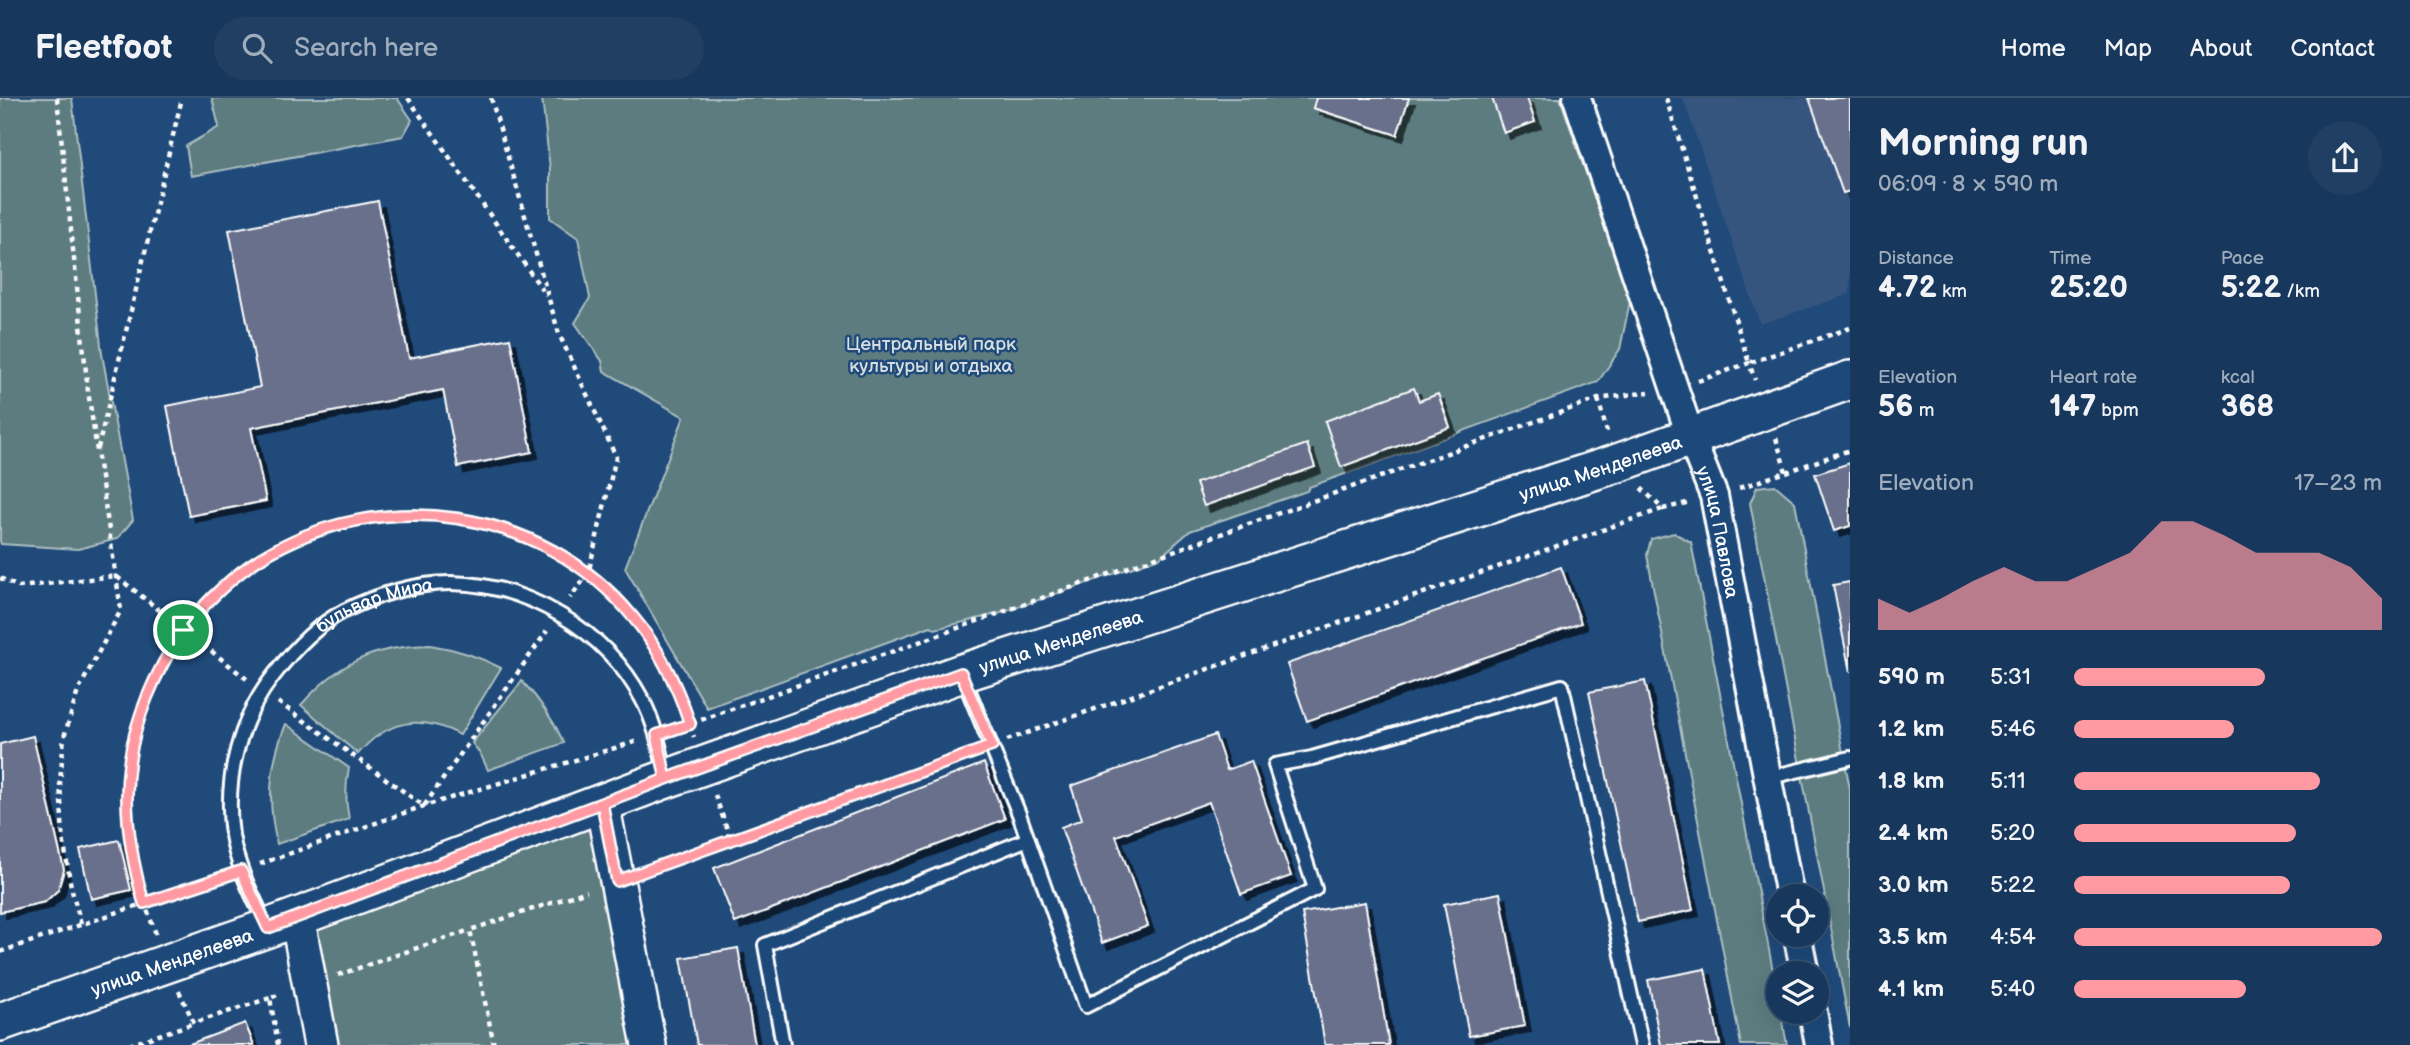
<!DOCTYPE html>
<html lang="en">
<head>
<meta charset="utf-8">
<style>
  body { margin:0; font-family:"Balsamiq Sans",sans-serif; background:#203f62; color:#f1f3f6; height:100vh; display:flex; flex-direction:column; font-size:26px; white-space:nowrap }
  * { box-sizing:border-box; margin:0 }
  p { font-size:23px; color:#9eacbb }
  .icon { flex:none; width:38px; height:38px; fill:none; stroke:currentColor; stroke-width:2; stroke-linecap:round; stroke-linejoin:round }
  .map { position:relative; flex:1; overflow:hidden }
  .side { display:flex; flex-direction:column; background:#17385c; width:560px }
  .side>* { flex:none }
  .buttons { position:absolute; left:1766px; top:786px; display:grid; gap:14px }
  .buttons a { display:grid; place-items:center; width:63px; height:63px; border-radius:50%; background:#17385c; box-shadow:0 7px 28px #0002,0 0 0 2px #365272; font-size:35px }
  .pin { position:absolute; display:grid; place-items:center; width:60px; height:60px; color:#fff; margin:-30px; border:4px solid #fff; border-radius:50%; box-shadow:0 2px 7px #0007 }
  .round { display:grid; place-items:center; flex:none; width:74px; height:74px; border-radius:37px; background:#203f62 }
  .summary { display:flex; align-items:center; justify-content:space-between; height:119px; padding:0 28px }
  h1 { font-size:38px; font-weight:600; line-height:52px }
  .stats { display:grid; grid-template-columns:repeat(3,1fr); gap:10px; height:119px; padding:7px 28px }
  .stats div { display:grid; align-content:center }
  .stats b { font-size:30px; font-weight:600 }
  .stats small { font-size:19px; font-weight:400 }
  .stats p { font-size:19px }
  .chart { height:196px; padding:14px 28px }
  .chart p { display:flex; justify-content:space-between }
  .chart svg { width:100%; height:126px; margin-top:7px; fill:#ff9aa2; opacity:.7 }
  ul { padding:0 28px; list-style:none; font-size:23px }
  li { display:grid; grid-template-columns:112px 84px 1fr; align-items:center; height:52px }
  li i { height:18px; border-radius:9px; background:#ff9aa2 }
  header { display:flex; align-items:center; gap:42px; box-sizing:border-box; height:98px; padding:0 35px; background:#17385c; border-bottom:2px solid #365272 }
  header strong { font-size:33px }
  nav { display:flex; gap:38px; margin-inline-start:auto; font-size:24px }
  .search { width:490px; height:63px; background:#203f62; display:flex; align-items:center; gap:18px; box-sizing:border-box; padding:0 24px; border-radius:38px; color:#9eacbb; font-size:26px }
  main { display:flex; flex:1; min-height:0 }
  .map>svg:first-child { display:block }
  .built { fill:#35557f }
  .green { fill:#5b7c80; stroke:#adbec0; stroke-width:2 }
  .building { fill:#68708b; stroke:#fff; stroke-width:2; filter:url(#shadow) }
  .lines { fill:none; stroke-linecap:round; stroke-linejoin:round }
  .service-casing { stroke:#fff; stroke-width:18 }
  .minor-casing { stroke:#fff; stroke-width:32 }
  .tertiary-casing { stroke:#fff; stroke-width:38 }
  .secondary-casing { stroke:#fff; stroke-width:42 }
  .path { stroke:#fff; stroke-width:4.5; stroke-dasharray:5 5; stroke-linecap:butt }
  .service { stroke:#1f4a7a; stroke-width:12 }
  .minor { stroke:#1f4a7a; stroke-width:26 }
  .tertiary { stroke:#1f4a7a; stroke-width:33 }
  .secondary { stroke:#1f4a7a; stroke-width:37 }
  .route-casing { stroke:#fff; stroke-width:14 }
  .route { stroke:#ff9aa2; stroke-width:9 }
  .labels { text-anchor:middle; stroke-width:5; stroke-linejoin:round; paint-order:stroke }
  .park-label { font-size:19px; fill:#d6dedf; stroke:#1f4a7a }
  .street-label { font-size:19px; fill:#fff; stroke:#1f4a7a }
</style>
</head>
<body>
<header>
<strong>Fleetfoot</strong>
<div class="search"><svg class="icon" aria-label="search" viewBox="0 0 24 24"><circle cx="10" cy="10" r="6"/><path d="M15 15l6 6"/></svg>Search here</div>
<nav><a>Home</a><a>Map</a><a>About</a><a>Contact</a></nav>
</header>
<main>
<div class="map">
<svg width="1850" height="947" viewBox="0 0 1850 947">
  <defs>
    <filter id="shadow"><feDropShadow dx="6" dy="6" stdDeviation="0" flood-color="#0009"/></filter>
  </defs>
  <rect width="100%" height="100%" fill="#1f4a7a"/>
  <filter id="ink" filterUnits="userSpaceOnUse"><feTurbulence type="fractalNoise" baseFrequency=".0143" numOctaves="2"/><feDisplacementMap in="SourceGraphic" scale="14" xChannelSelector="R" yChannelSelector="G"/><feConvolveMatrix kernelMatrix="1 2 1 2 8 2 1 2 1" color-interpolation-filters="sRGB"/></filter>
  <g filter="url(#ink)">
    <path class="built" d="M1683 0H1850V196L1760 226Z"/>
    <path class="green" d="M0 0H72L102 256 133 422 117 441 78 451 1 446 0 443Z
      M212 0H397L412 22 403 38 191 78 186 48 219 29Z
      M542 0H1560L1630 203 1620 251 1598 284 1309 389 1307 393 1190 433 1159 460 1001 515 935 531 931 528 707 610 625 470 684 319 604 273 602 263 575 225 590 200 578 140 550 120V71Z
      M1775 387 1795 404 1850 691V930L1750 405 1757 389Z
      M1674 435 1691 444 1778 899V914H1781L1787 947H1741L1647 457 1651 441Z
      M430 547C456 551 478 558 501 570L460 637C420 616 387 622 358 656L301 607C338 565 374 548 430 547Z
      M522 583C540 602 553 621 564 645L488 672 481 657 472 645Z
      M286 626 349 670C345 688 345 702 349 721L277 746C267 703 269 667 286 626Z
      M602 705 649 947H321L297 818Z"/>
    <path class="building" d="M1316 0H1409L1397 37 1313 10Z
      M1492 0H1527L1535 24 1504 35Z
      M1809 0H1850V93L1843 95Z
      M378 103 409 260 510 240 532 354 458 369 443 292 251 330 266 403 189 418 167 308 260 289 229 132Z
      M1414 290 1419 303 1438 296 1450 329 1341 369 1325 323Z
      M1307 346 1315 369 1204 408 1196 385Z
      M1850 365V428L1834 433 1815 376Z
      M1561 469 1581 525 1307 623 1287 566Z
      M1850 484V574L1833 487Z
      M1645 583 1693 812 1638 824 1589 594Z
      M1215 637 1227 672 1251 663 1291 778 1241 796 1209 704 1116 738 1148 828 1102 845 1061 729 1082 721 1071 688Z
      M33 638 64 772 58 792 45 804 0 814V646Z
      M984 665 1005 721 735 825 714 770Z
      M119 742 131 792 91 801 80 751Z
      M1500 795 1525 928 1469 938 1444 806Z
      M1365 804 1389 947H1325L1302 815Z
      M738 850 755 947H697L681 860Z
      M1705 871 1720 947H1661L1648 882Z
      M245 925 254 947H187Z"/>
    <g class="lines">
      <defs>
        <g id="service">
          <path d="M963 579 1019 716 1086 908 1315 791 1275 667 1312 660 1562 588 1642 947"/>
          <path d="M1767 680 1850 660"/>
          <path id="s1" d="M266 826C252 797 237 769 232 737 224 681 239 621 274 577 293 552 315 528 344 513 376 497 415 485 451 485 528 486 606 533 642 601 655 625 660 651 666 677"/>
          <path d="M783 947 765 847 1028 741"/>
        </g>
        <g id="minor">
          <path id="s2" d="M1577 0 1691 340 1714 398 1790 798"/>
          <path d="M1797 836 1805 875"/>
          <path d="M1813 914 1819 947"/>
        </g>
        <path id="tertiary" d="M602 705 649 947
          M297 818 321 947"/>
        <g id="secondary">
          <path id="s3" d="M0 924 268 830 666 681 962 575 1615 366 1850 282"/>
        </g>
      </defs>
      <use href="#service" class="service-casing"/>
      <use href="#minor" class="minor-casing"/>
      <use href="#tertiary" class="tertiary-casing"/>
      <use href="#secondary" class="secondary-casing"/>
      <path class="path" d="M57 0 88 293 121 512 78 593 64 639 60 684 63 740 71 789 81 826
        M408 0 546 197
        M491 0 559 236 616 359 588 476 570 500
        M1666 0 1749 265 1850 230
        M1698 283 1749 265 1755 282
        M1598 301 1607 334
        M98 350 182 0
        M1786 374 1850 352
        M1641 390 1663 411 1690 404
        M1739 390 1786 374 1776 340
        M0 480 19 489 116 478 248 582
        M278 604 424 708 547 533
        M673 632 1598 301 1649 294
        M1007 642 1662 411
        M715 697 731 742
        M260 766 424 708 638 643
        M646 774 973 655
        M156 836C130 768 117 701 136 629 143 600 157 572 173 548 276 387 509 372 632 518 663 554 679 595 694 639
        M0 854 222 779
        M338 877 470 832
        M179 893 194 925 270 900
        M129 947 194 925
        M278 947 270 900 280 896
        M494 947 470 832 587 793"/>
      <use href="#service" class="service"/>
      <use href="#minor" class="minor"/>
      <use href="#tertiary" class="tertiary"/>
      <use href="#secondary" class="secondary"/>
    </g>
  </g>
  <g class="lines" filter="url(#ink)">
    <defs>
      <path id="route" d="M183 532C123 624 113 699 144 805L241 773 268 830 666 681 961 575 992 648 617 783 602 705 666 681 657 637 690 626C677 587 660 551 633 519 543 409 380 386 261 460 230 479 206 504 183 532"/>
    </defs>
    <use href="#route" class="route-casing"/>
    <use href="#route" class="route"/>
  </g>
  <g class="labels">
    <g class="park-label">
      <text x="931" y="252">Центральный парк<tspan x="931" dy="22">культуры и отдыха</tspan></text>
    </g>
    <g class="street-label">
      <text dy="7" stroke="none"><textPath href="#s3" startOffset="1694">улица Менделеева</textPath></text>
      <text dy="7" stroke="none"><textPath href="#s2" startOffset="457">улица Павлова</textPath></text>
      <text dy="7" stroke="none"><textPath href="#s1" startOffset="392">бульвар Мира</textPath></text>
      <text dy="7" stroke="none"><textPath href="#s3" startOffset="1127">улица Менделеева</textPath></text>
      <text dy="7" stroke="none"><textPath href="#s3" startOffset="182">улица Менделеева</textPath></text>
    </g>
  </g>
</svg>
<div class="buttons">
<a><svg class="icon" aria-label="locate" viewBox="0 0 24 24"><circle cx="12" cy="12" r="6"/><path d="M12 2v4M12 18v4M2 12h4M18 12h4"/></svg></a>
<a><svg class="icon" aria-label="layers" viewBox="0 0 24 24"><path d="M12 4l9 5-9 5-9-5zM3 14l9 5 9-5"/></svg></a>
</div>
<div class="pin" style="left:183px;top:532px;background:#1e9e55"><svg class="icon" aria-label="arrive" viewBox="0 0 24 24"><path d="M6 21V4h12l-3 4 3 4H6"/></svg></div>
</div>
<section class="side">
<div class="summary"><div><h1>Morning run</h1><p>06:09 · 8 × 590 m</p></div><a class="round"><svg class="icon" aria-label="share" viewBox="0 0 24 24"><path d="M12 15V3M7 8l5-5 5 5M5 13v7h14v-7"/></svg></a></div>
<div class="stats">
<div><p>Distance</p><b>4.72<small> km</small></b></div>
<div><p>Time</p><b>25:20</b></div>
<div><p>Pace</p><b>5:22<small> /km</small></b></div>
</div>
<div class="stats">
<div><p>Elevation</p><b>56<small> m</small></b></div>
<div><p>Heart rate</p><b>147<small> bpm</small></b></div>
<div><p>kcal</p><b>368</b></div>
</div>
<div class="chart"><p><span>Elevation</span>17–23 m</p>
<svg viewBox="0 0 160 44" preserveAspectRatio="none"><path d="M0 44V33L10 38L20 33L30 27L40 22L50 27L60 27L70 22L80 17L90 6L100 6L110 11L120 17L130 17L140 17L150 22L160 33V44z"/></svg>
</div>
<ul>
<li><b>590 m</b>5:31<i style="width:62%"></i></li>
<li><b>1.2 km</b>5:46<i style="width:52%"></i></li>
<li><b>1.8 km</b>5:11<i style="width:80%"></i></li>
<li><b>2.4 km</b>5:20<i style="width:72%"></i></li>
<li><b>3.0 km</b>5:22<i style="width:70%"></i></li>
<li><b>3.5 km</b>4:54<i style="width:100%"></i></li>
<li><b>4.1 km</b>5:40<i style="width:56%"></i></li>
</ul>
</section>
</main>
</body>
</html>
